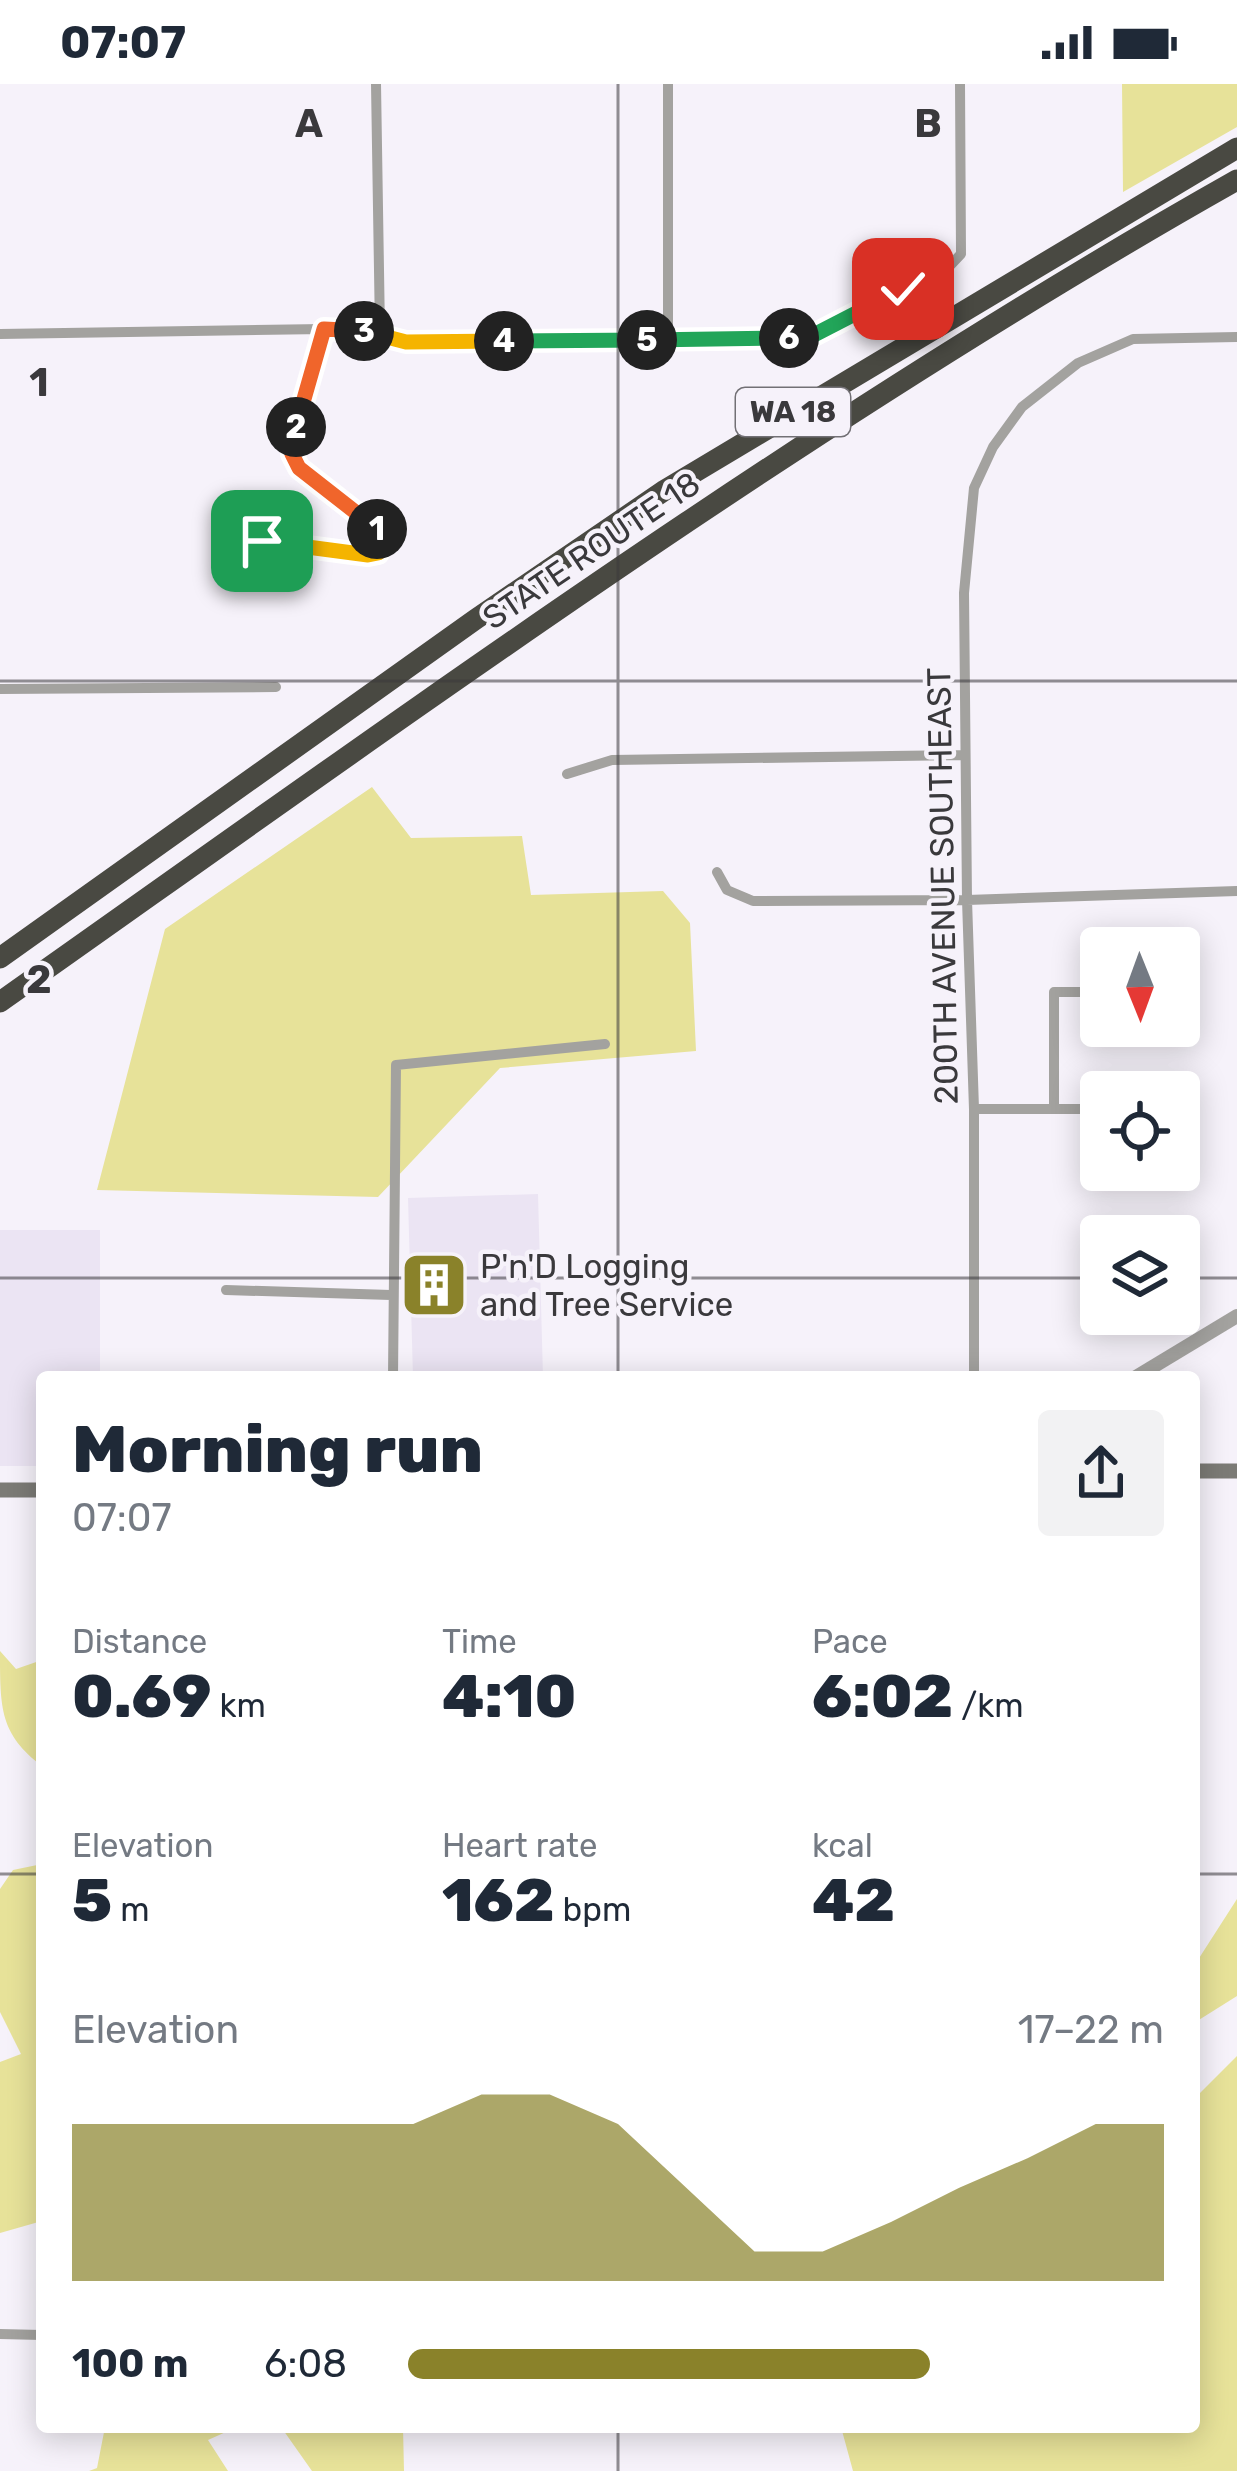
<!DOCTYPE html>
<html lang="en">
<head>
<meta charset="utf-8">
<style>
  body { margin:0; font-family:Rubik,sans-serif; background:#f2f2f3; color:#1f2937; height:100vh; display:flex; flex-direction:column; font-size:45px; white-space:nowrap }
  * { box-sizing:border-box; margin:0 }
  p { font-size:39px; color:#747a83 }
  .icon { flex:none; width:66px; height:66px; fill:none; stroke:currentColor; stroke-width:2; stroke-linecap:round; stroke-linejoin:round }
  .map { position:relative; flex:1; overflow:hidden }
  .side { position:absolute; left:36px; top:1287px; width:1164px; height:1062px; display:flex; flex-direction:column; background:#fff; border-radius:12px; box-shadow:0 6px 30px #0003 }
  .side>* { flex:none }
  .needle { width:78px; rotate:179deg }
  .fabs { position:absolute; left:1080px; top:843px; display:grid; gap:24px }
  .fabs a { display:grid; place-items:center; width:120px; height:120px; border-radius:12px; background:#fff; box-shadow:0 6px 30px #0003; font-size:60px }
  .pin { position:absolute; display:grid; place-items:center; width:102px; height:102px; color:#fff; margin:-51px; border-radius:24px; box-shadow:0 6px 18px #0006 }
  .km { position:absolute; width:60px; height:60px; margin:-30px; border-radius:50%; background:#222; color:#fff; font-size:33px; line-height:60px; text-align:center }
  .round { display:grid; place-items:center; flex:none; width:126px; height:126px; border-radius:12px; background:#f2f2f3 }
  .headline { display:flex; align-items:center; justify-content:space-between; height:204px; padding:0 36px }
  h1 { font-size:66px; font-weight:800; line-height:90px }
  .stats { display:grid; grid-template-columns:repeat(3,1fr); gap:18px; height:204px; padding:12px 36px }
  .stats div { display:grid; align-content:center }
  .stats b { font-size:60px; font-weight:800 }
  .stats small { font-size:33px; font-weight:400 }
  .stats p { font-size:33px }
  .chart { height:336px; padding:24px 36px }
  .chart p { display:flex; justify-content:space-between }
  .chart svg { width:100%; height:216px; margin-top:12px; fill:#8a822a; opacity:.7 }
  ul { padding:0 36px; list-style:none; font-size:39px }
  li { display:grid; grid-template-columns:192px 144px 1fr; align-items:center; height:90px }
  li i { height:30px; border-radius:15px; background:#8a822a }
  .status { display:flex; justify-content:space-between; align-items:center; height:84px; padding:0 60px; background:#fff; direction:ltr }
  .status svg { height:33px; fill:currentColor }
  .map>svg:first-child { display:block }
  .built { fill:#ebe4f3 }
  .green { fill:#e7e299 }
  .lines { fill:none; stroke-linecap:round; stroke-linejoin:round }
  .minor { stroke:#a3a29f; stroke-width:10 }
  .tertiary { stroke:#a3a29f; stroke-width:14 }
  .secondary { stroke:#7c7b76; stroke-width:15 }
  .motorway { stroke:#494942; stroke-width:21 }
  .split-1-casing { stroke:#fff; stroke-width:24 }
  .split-2-casing { stroke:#fff; stroke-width:24 }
  .split-3-casing { stroke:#fff; stroke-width:24 }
  .split-4-casing { stroke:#fff; stroke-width:24 }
  .split-5-casing { stroke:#fff; stroke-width:24 }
  .split-6-casing { stroke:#fff; stroke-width:24 }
  .split-7-casing { stroke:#fff; stroke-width:24 }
  .split-1 { stroke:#f5b400; stroke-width:15 }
  .split-2 { stroke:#f0652b; stroke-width:15 }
  .split-3 { stroke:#f0652b; stroke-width:15 }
  .split-4 { stroke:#f5b400; stroke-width:15 }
  .split-5 { stroke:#22a559; stroke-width:15 }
  .split-6 { stroke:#22a559; stroke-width:15 }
  .split-7 { stroke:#22a559; stroke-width:15 }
  .grid { fill:none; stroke:#3a393c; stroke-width:3; stroke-opacity:0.55 }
  .labels { text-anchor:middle; stroke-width:9; stroke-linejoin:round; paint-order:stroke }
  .shield { fill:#f6f2fa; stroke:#727075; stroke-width:3 }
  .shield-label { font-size:30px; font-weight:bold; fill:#3a393c }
  .street-label { font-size:33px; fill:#3a393c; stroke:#f6f2fa }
  .poi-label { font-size:33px; fill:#3a393c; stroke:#f6f2fa; text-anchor:start }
  .grid-label { font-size:39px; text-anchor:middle; font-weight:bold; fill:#3a393c; stroke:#f6f2fa; stroke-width:9; stroke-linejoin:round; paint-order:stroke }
</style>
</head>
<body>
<div class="status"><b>07:07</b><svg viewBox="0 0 49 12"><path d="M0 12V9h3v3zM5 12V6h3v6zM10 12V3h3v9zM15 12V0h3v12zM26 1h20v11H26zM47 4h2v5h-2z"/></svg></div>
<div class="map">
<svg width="1237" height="2387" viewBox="0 0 1237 2387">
  <rect width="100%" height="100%" fill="#f6f2fa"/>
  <path class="built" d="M538 1110 543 1293H413L408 1114Z
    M0 1146H100V1293H42V1382H0Z"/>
  <path class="green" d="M1122 0H1237V43L1123 108Z
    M372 703 411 754 522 752 531 811 663 807 690 839 696 967 500 984 378 1113 97 1106 165 845Z
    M0 1567 16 1585 42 1576V1682C0 1650 0 1625 0 1567Z
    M42 1780V2137L0 2149V1978L21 1970 0 1928V1805L13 1786Z
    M1237 1815V1912L1194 1939V1882Z
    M1237 1972V2387H853L841 2343H1194V2005L1197 2012Z
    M105 2343H237L208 2356 228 2387H89L97 2384Z
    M281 2343H403L404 2387H312Z"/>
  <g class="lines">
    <path class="minor" d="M376 0 380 248
      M0 250 324 245 380 248 390 255 406 258 808 253 903 205 927 206 961 170 960 0
      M668 256V0
      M262 457 368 471 378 469 382 455 376 441 299 384 292 370V356L324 245
      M0 605 276 603
      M567 690 612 676 965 671
      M717 788 727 806 753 817 967 816 1237 807
      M974 1025H1101
      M1054 1025V908H1101
      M226 1206 391 1211
      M393 1293 396 981 605 960
      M974 1293V1025L967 816 964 509 974 404 993 363 1022 323 1078 279 1133 255 1237 253
      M0 2250 42 2251"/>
    <path class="tertiary" d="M1136 1293 1237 1232"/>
    <path class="secondary" d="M1194 1387H1237
      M0 1406H42"/>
    <path class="motorway" d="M0 874 476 535 665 406 1237 64
      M0 918C404 633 806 339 1237 96"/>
  </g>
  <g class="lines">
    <defs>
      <path id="split-1" d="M262 457 368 471 378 469 382 455 377 445"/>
      <path id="split-2" d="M296 343 292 370 299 384 377 445"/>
      <path id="split-3" d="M296 343 324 245 364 247"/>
      <path id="split-4" d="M364 247 406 258 504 257"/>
      <path id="split-5" d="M504 257 647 256"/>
      <path id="split-6" d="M647 256 789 254"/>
      <path id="split-7" d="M789 254H808L903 205"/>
    </defs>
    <use href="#split-1" class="split-1-casing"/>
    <use href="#split-2" class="split-2-casing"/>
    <use href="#split-3" class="split-3-casing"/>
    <use href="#split-4" class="split-4-casing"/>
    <use href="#split-5" class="split-5-casing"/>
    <use href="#split-6" class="split-6-casing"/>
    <use href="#split-7" class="split-7-casing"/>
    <use href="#split-1" class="split-1"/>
    <use href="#split-2" class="split-2"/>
    <use href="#split-3" class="split-3"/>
    <use href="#split-4" class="split-4"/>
    <use href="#split-5" class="split-5"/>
    <use href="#split-6" class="split-6"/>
    <use href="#split-7" class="split-7"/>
  </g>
  <path class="grid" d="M618 0V1293M0 597H1237M0 1194H1101M1179 1194H1237M0 1790H42M1194 1790H1237M618 2343V2387"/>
  <defs>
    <symbol id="building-square" viewBox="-11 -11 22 22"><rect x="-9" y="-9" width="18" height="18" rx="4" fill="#8a822a" stroke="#f6f2fa"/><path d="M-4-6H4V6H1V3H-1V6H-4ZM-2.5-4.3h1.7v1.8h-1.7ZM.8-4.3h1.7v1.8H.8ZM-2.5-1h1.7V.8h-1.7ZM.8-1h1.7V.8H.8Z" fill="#fff"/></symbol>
  </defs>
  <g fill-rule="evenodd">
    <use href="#building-square" x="396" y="1163" width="76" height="76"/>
  </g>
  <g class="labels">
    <rect class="shield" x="736" y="304" width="114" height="48" rx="9"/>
    <g class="shield-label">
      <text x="793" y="338">WA 18</text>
    </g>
    <g class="street-label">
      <text transform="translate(591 466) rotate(-34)" y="12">STATE ROUTE 18</text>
      <text transform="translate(942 802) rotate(-91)" y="12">200TH AVENUE SOUTHEAST</text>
    </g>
    <g class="poi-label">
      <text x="480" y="1194">P'n'D Logging<tspan x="480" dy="38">and Tree Service</tspan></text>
    </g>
  </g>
  <g class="grid-label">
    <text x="309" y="53">A</text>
    <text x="928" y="53">B</text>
    <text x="39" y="312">1</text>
    <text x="39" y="909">2</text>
  </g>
</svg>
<div class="fabs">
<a><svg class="needle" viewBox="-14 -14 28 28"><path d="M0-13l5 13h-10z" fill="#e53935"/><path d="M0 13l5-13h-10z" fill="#747a83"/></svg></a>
<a><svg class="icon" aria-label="locate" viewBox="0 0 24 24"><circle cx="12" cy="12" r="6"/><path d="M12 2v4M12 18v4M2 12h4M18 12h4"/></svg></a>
<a><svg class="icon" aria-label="layers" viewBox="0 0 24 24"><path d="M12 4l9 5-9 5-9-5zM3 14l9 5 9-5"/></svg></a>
</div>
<div class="pin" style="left:262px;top:457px;background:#1e9e55"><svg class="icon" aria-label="arrive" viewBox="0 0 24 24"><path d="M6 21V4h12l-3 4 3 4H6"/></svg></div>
<div class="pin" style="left:903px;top:205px;background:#d93025"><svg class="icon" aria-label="check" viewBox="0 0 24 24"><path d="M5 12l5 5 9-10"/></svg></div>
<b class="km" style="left:377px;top:445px">1</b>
<b class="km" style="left:296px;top:343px">2</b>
<b class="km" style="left:364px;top:247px">3</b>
<b class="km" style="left:504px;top:257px">4</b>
<b class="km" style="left:647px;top:256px">5</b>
<b class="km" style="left:789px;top:254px">6</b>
<section class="side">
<div class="headline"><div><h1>Morning run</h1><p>07:07</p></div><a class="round"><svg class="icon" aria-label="share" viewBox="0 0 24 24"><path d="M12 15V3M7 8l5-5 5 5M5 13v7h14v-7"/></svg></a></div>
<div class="stats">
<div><p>Distance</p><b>0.69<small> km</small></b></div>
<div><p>Time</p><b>4:10</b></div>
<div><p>Pace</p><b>6:02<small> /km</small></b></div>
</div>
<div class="stats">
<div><p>Elevation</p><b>5<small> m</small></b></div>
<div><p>Heart rate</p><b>162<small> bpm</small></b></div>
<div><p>kcal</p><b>42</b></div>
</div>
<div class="chart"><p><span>Elevation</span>17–22 m</p>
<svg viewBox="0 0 160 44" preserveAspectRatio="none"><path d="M0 44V12L10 12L20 12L30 12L40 12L50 12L60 6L70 6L80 12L90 25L100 38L110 38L120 32L130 25L140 19L150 12L160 12V44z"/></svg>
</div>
<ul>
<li><b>100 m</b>6:08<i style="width:69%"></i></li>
</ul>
</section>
</div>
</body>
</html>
